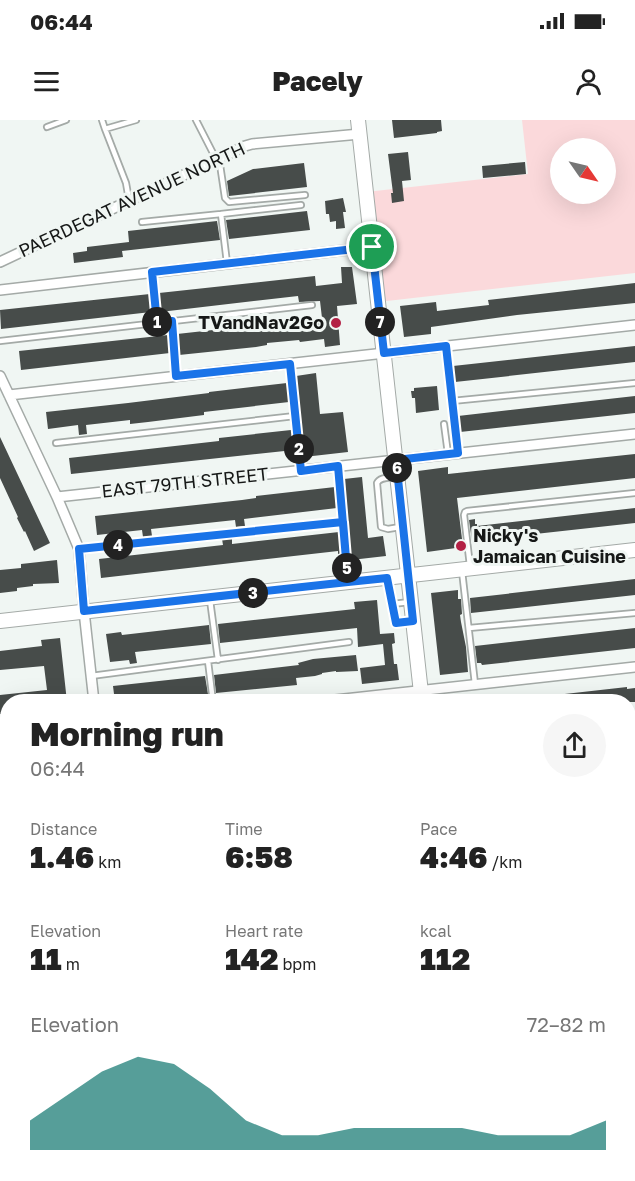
<!DOCTYPE html>
<html lang="en">
<head>
<meta charset="utf-8">
<style>
  body { margin:0; font-family:"Golos Text",sans-serif; background:#f6f6f6; color:#222; height:100vh; display:flex; flex-direction:column; font-size:22px; white-space:nowrap }
  * { box-sizing:border-box; margin:0 }
  p { font-size:20px; color:#767676 }
  .icon { flex:none; width:33px; height:33px; fill:none; stroke:currentColor; stroke-width:2; stroke-linecap:round; stroke-linejoin:round }
  .map { position:relative; flex:1; overflow:hidden }
  .side { position:absolute; left:0px; top:574px; width:636px; height:488px; display:flex; flex-direction:column; background:#fff; border-radius:24px 24px 0 0; box-shadow:0 6px 24px #0002 }
  .side>* { flex:none }
  .needle { width:39px; rotate:124deg }
  .buttons { position:absolute; left:550px; top:18px; display:grid; gap:12px }
  .buttons a { display:grid; place-items:center; width:66px; height:66px; border-radius:50%; background:#fff; box-shadow:0 6px 24px #0002; font-size:30px }
  .pin { position:absolute; display:grid; place-items:center; width:51px; height:51px; color:#fff; margin:-26px; border:3px solid #fff; border-radius:50%; box-shadow:0 2px 6px #0007 }
  .km { position:absolute; width:30px; height:30px; margin:-15px; border-radius:50%; background:#222; color:#fff; font-size:16px; line-height:30px; text-align:center }
  .round { display:grid; place-items:center; flex:none; width:63px; height:63px; border-radius:32px; background:#f6f6f6 }
  .summary { display:flex; align-items:center; justify-content:space-between; height:102px; padding:0 30px }
  h1 { font-size:33px; font-weight:800; line-height:45px }
  .figures { display:grid; grid-template-columns:repeat(3,1fr); gap:9px; height:102px; padding:6px 30px }
  .figures div { display:grid; align-content:center }
  .figures b { font-size:30px; font-weight:800 }
  .figures small { font-size:16px; font-weight:400 }
  .figures p { font-size:16px }
  .chart { height:168px; padding:12px 30px }
  .chart p { display:flex; justify-content:space-between }
  .chart svg { width:100%; height:108px; margin-top:6px; fill:#0f766e; opacity:.7 }
  .status { display:flex; justify-content:space-between; align-items:center; height:42px; padding:0 30px; background:#fff; direction:ltr }
  .status svg { height:16px; fill:currentColor }
  header { display:flex; justify-content:space-between; align-items:center; height:78px; padding:0 30px; background:#fff; font-size:27px; font-weight:800 }
  .map>svg:first-child { display:block }
  .green { fill:#fbd9db; fill-rule:evenodd }
  .building { fill:#474c4a }
  .lines { fill:none; stroke-linecap:round; stroke-linejoin:round }
  .lane-casing { stroke:#a4aaa7; stroke-width:8 }
  .street-casing { stroke:#a4aaa7; stroke-width:12 }
  .secondary-casing { stroke:#a4aaa7; stroke-width:16 }
  .lane { stroke:#fff; stroke-width:4.5 }
  .street { stroke:#fff; stroke-width:9 }
  .secondary { stroke:#fff; stroke-width:14 }
  .route-casing { stroke:#fff; stroke-width:12 }
  .route { stroke:#1a73e8; stroke-width:8 }
  .poi-dot { fill:#b32145; stroke:#f0f6f3; stroke-width:2 }
  .labels { text-anchor:middle; stroke-width:6; stroke-linejoin:round; paint-order:stroke }
  .street-label { font-size:18px; fill:#161817; stroke:#f0f6f3 }
  .poi-label { font-size:18px; font-weight:bold; fill:#161817; stroke:#f0f6f3; text-anchor:end }
</style>
</head>
<body>
<div class="status"><b>06:44</b><svg viewBox="0 0 49 12"><path d="M0 12V9h3v3zM5 12V6h3v6zM10 12V3h3v9zM15 12V0h3v12zM26 1h20v11H26zM47 4h2v5h-2z"/></svg></div>
<header><svg class="icon" aria-label="menu" viewBox="0 0 24 24"><path d="M4 6h16M4 12h16M4 18h16"/></svg>Pacely<svg class="icon" aria-label="person" viewBox="0 0 24 24"><circle cx="12" cy="8" r="4"/><path d="M4 21q1-7 8-7t8 7"/></svg></header>
<div class="map">
<svg width="635" height="1061" viewBox="0 0 635 1061">
  <rect width="100%" height="100%" fill="#f0f6f3"/>
  <path class="green" d="M522 0H635V153L378 182 366 72 528 54ZM561 28H606V74H561Z"/>
  <path class="building" d="M392 0H441L442 11 437 12V13L394 18Z
    M408 32 411 60 402 61 404 81 392 83 391 73H393L388 34Z
    M525 42 526 54 483 58 482 46Z
    M304 43 307 67 229 76 227 61 253 49Z
    M343 78 346 92H343L345 108 336 109V101L330 102 329 94H326L325 81Z
    M307 91 310 110 229 119 226 100Z
    M217 101 220 120 122 131 123 137 74 143 73 133 87 131V127L129 122 128 111Z
    M341 147H352L357 184 337 186 340 225 325 227 324 219 300 222 299 220 267 223V225L256 227 179 235 177 214 322 198 320 181 299 182 298 176 160 192 159 173 315 156 316 166 342 163Z
    M635 163V183L517 195 431 207V214L404 217 400 186 436 182 437 191 489 185 488 180Z
    M150 174 151 192 1 209 0 190Z
    M168 215 170 233 21 250 19 231Z
    M635 226V242L455 262 453 246Z
    M316 253 320 294 343 292 348 332 304 337 296 256Z
    M287 263 289 282 204 292V295L148 302 130 304V300L86 305 87 314 79 315 78 305 48 309 46 292 128 283 209 273V272Z
    M437 266 439 290 416 293 415 278H412L411 271H414V268Z
    M635 276V293L460 312 458 296Z
    M291 310H292L294 330 71 354 69 338 219 321V318Z
    M0 317 50 423 34 431 25 411 24 412 17 398 18 397 0 358Z
    M635 334V358L457 378 463 427 427 432 418 351 448 347V354Z
    M362 357 368 418 383 416 386 436 351 440 344 359Z
    M335 367 337 388 244 399 245 406 236 407 235 400 151 409 152 416 143 417 142 410 97 415 95 396 242 380 256 378V376Z
    M635 388V403L472 421 469 400 475 399V404H477V406Z
    M339 412 341 433 338 434V431L101 458 99 439 223 425 222 419 232 418V424Z
    M57 440 59 463 33 464V466L17 468V471L0 473V450L21 448V444Z
    M635 459V475L471 493 470 478Z
    M458 470V479H461L462 494 460 495 461 502 466 527 468 552 440 555 431 473Z
    M377 480 380 514 394 513 395 523 392 524 394 544H397L399 560 362 564 360 548 385 545 383 524 358 527 357 508 220 523 218 504 355 489 354 482Z
    M209 505 211 524 135 532 137 543 130 544 129 540 110 542 106 514 121 512 122 515Z
    M635 508V528L482 545 481 543H477L475 526Z
    M60 518 67 582H8V594H0V575L47 570 44 546 0 550V531L42 526 41 520Z
    M356 535 358 551 336 552V551L322 553V554L315 556 296 558 297 565 216 573 214 555 299 545 298 543 313 539Z
    M205 556 208 574 138 582H115L113 566Z
    M627 567V569L635 568V582H538V577Z
    M0 675H8V706H0Z"/>
  <g class="lines">
    <defs>
      <path id="lane" d="M102 0 105 9
        M196 0 216 39
        M47 7 66 0
        M219 38 225 78 229 82 305 75
        M129 80 126 63 105 9 136 0
        M142 102 221 94
        M227 143 221 94 301 85
        M152 152 157 203
        M172 201 176 255
        M0 221 312 185
        M446 226 458 333
        M290 244 295 296
        M452 281 635 263
        M444 304 448 334
        M56 323 295 296 301 350
        M338 346 348 460
        M395 357C388 358 380 357 377 363L381 407 388 409 400 407
        M79 429 343 402
        M470 446 464 395 465 392 467 391 635 373
        M462 451 475 564
        M388 460 396 503 413 502
        M210 480 218 540
        M392 484 410 482
        M469 508 635 493
        M208 541 213 582
        M91 556 349 522
        M628 605H635"/>
      <path id="street" d="M0 142 245 26 252 24 360 14
        M0 170 372 127
        M0 256 57 377 79 429 84 491 94 582
        M9 275 635 205
        M57 377 635 314
        M317 582 635 547
        M0 617 8 616
        M628 656 635 655
        M0 725 8 724
        M628 764 635 763
        M0 834 8 833
        M628 872H635
        M0 942 8 941
        M628 985 635 984
        M146 1054 147 1061
        M0 1056 11 1054"/>
      <path id="secondary" d="M358 0 422 582
        M0 501 635 430
        M475 1054V1061"/>
    </defs>
    <use href="#lane" class="lane-casing"/>
    <use href="#street" class="street-casing"/>
    <use href="#secondary" class="secondary-casing"/>
    <use href="#lane" class="lane"/>
    <use href="#street" class="street"/>
    <use href="#secondary" class="secondary"/>
  </g>
  <g class="lines">
    <defs>
      <path id="route" d="M372 127 152 152 157 203 172 201 176 256 290 244 301 351 338 346C341 385 345 423 348 462L84 491 79 429 343 402 348 462 387 458 396 503 413 501 396 340 458 333 446 226 384 233 372 127"/>
    </defs>
    <use href="#route" class="route-casing"/>
    <use href="#route" class="route"/>
  </g>
  <g class="poi-dot">
    <circle cx="336" cy="203" r="6"/>
    <circle cx="461" cy="426" r="6"/>
  </g>
  <g class="labels">
    <g class="street-label">
      <text transform="translate(132 80) rotate(-25)" y="6">PAERDEGAT AVENUE NORTH</text>
      <text transform="translate(185 363) rotate(-6)" y="6">EAST 79TH STREET</text>
    </g>
    <g class="poi-label">
      <text x="324" y="209">TVandNav2Go</text>
      <text x="473" y="422" text-anchor="start">Nicky's<tspan x="473" dy="21">Jamaican Cuisine</tspan></text>
    </g>
  </g>
</svg>
<div class="buttons">
<a><svg class="needle" viewBox="-14 -14 28 28"><path d="M0-13l5 13h-10z" fill="#e53935"/><path d="M0 13l5-13h-10z" fill="#767676"/></svg></a>
</div>
<div class="pin" style="left:372px;top:127px;background:#1e9e55"><svg class="icon" aria-label="arrive" viewBox="0 0 24 24"><path d="M6 21V4h12l-3 4 3 4H6"/></svg></div>
<b class="km" style="left:157px;top:202px">1</b>
<b class="km" style="left:299px;top:329px">2</b>
<b class="km" style="left:253px;top:473px">3</b>
<b class="km" style="left:118px;top:425px">4</b>
<b class="km" style="left:347px;top:448px">5</b>
<b class="km" style="left:397px;top:348px">6</b>
<b class="km" style="left:380px;top:202px">7</b>
<section class="side">
<div class="summary"><div><h1>Morning run</h1><p>06:44</p></div><a class="round"><svg class="icon" aria-label="share" viewBox="0 0 24 24"><path d="M12 15V3M7 8l5-5 5 5M5 13v7h14v-7"/></svg></a></div>
<div class="figures">
<div><p>Distance</p><b>1.46<small> km</small></b></div>
<div><p>Time</p><b>6:58</b></div>
<div><p>Pace</p><b>4:46<small> /km</small></b></div>
</div>
<div class="figures">
<div><p>Elevation</p><b>11<small> m</small></b></div>
<div><p>Heart rate</p><b>142<small> bpm</small></b></div>
<div><p>kcal</p><b>112</b></div>
</div>
<div class="chart"><p><span>Elevation</span>72–82 m</p>
<svg viewBox="0 0 160 44" preserveAspectRatio="none"><path d="M0 44V32L10 22L20 12L30 6L40 9L50 19L60 32L70 38L80 38L90 35L100 35L110 35L120 35L130 38L140 38L150 38L160 32V44z"/></svg>
</div>
</section>
</div>
</body>
</html>
